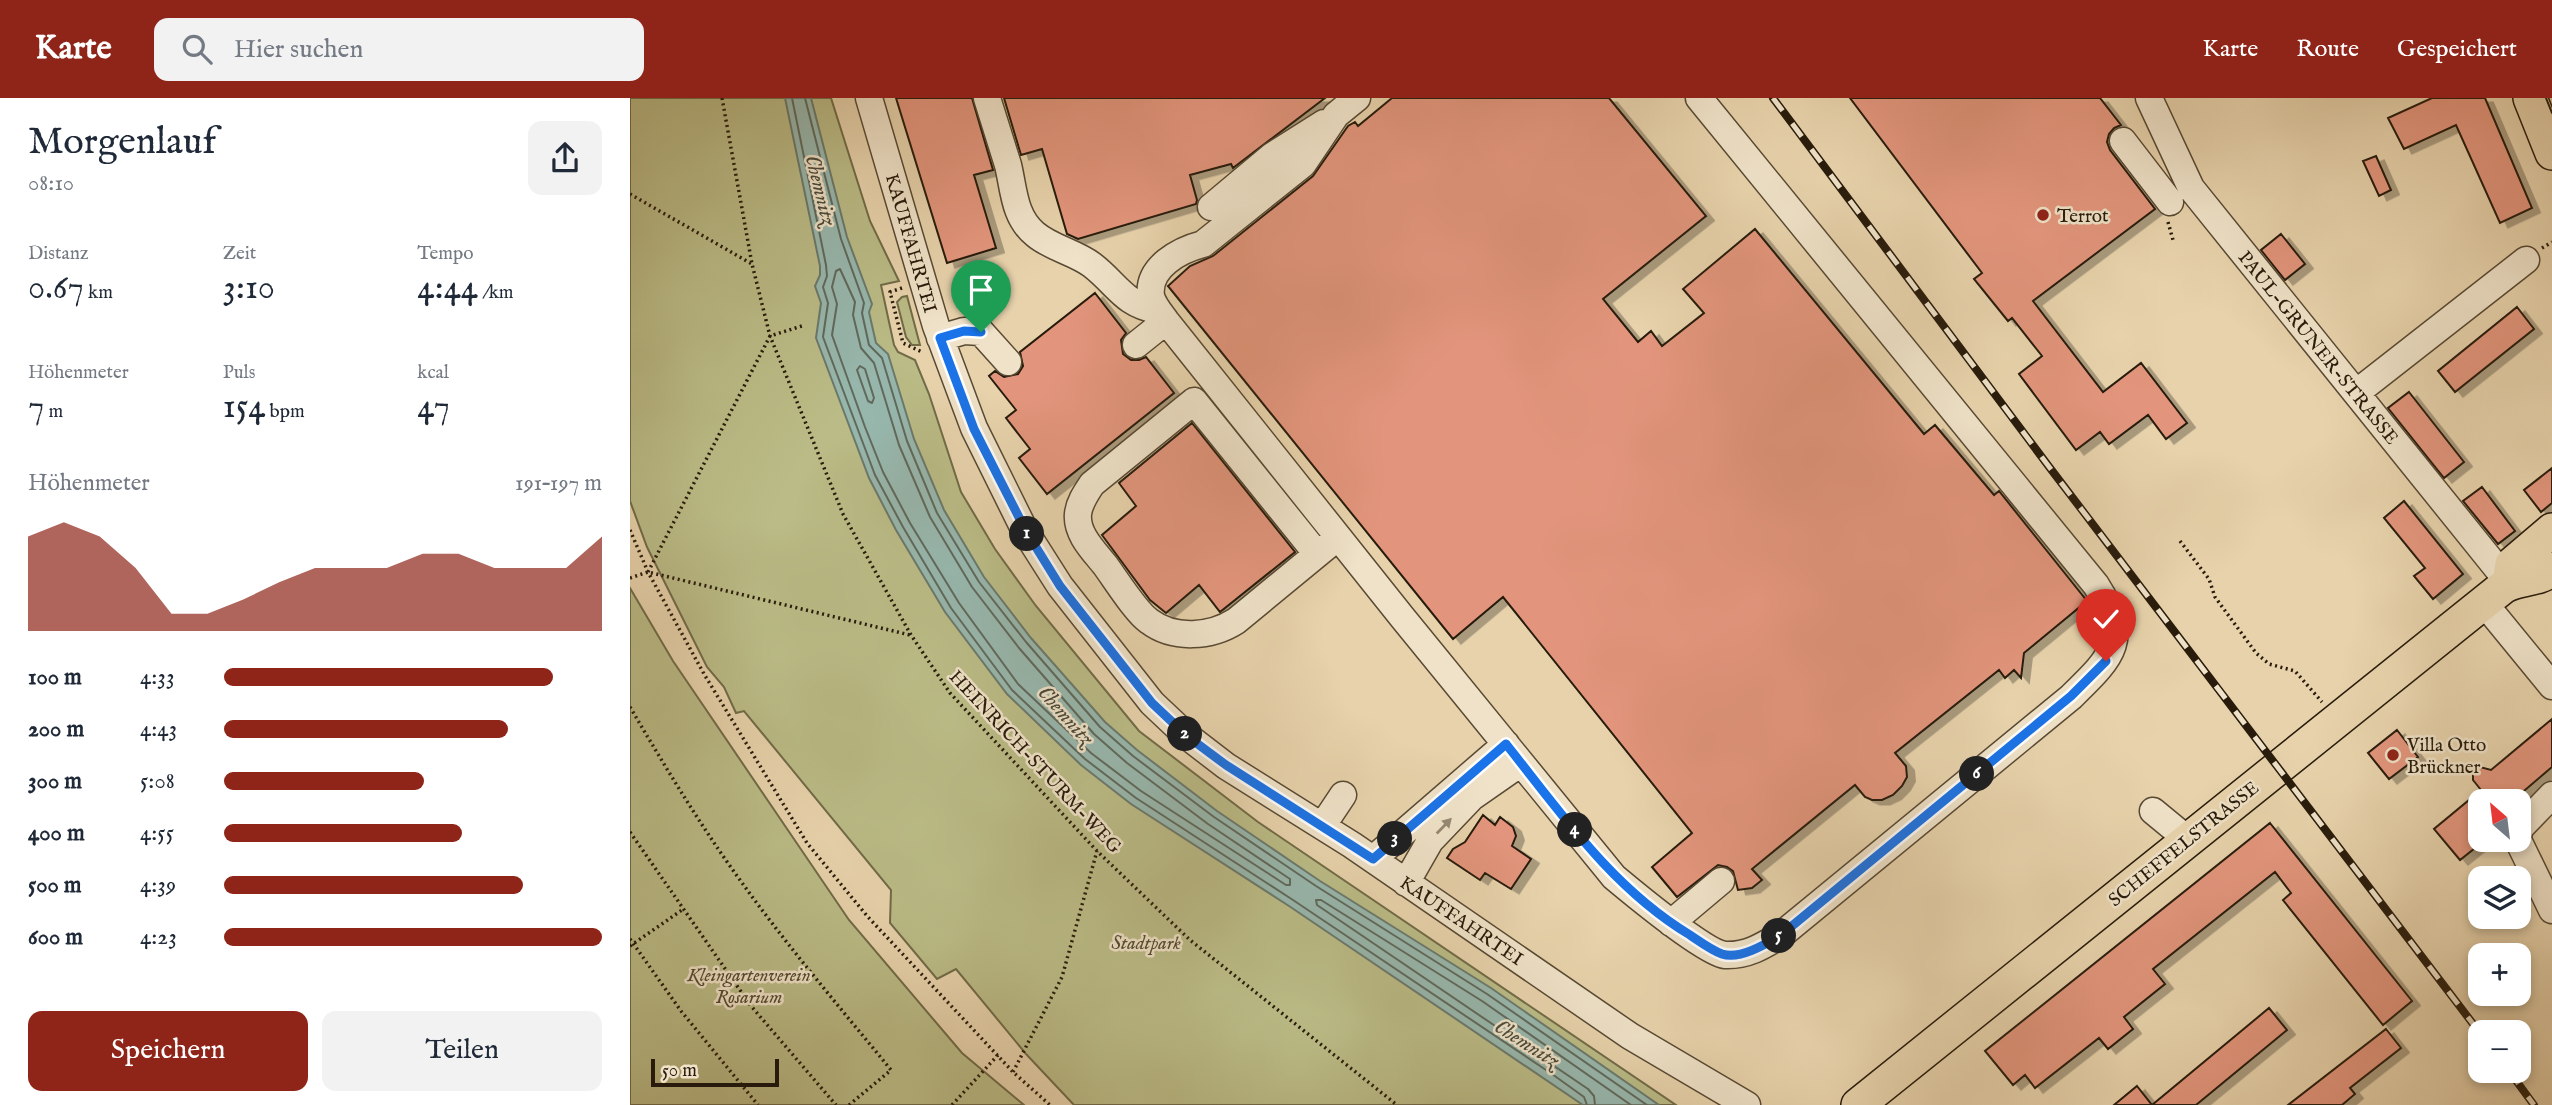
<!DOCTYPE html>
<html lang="de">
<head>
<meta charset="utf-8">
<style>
  body { margin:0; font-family:"IM FELL English",serif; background:#f2f2f3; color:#1f2937; height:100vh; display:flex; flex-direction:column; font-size:26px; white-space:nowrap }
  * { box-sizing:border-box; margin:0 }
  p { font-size:23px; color:#747a83 }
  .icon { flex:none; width:38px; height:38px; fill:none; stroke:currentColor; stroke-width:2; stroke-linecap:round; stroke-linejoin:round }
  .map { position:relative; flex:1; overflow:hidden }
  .details { display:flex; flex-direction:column; background:#fff; width:630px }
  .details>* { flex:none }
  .needle { width:46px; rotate:332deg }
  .tools { position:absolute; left:1838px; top:691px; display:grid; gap:14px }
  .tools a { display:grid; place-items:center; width:63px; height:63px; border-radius:14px; background:#fff; box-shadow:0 4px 10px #0003; font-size:35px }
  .scale { position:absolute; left:21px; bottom:18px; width:128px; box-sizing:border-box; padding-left:7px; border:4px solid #281b0b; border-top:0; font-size:19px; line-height:24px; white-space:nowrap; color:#281b0b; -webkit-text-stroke:5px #efe2c8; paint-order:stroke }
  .pin { position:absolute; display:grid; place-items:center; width:60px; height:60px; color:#fff; margin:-72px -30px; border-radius:50% 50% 50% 0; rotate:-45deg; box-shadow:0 0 7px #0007 }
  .pin .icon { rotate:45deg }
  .km { position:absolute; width:35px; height:35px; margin:-18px; border-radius:50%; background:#222; color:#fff; font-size:19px; line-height:35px; text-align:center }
  .round { display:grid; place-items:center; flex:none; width:74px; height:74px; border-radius:14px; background:#f2f2f3 }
  .head { display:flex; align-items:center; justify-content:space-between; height:119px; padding:0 28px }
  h1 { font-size:38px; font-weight:600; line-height:52px }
  .figures { display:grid; grid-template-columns:repeat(3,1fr); gap:10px; height:119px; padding:7px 28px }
  .figures div { display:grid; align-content:center }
  .figures b { font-size:35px; font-weight:600 }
  .figures small { font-size:19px; font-weight:400 }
  .figures p { font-size:19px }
  .chart { height:196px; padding:14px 28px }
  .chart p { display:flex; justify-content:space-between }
  .chart svg { width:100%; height:126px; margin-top:7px; fill:#8f2418; opacity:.7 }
  .button { display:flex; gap:14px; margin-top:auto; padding:14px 28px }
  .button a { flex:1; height:80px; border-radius:14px; background:#8f2418; color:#fff; font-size:28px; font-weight:600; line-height:80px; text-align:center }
  .button a+a { background:#f2f2f3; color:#1f2937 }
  ul { padding:0 28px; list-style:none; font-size:23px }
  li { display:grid; grid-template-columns:112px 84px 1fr; align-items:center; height:52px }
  li i { height:18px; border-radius:9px; background:#8f2418 }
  header { display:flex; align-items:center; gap:42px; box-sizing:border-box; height:98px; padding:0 35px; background:#8f2418; color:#fff }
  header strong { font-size:33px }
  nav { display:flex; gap:38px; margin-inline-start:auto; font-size:24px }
  .search { width:490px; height:63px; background:#f2f2f3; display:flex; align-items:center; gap:18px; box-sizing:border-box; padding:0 24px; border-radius:14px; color:#747a83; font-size:26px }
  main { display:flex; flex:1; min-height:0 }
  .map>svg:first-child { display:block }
  .green { fill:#babb86; stroke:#716b48; stroke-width:2 }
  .water { fill:#97b7ad; stroke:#6b796c; stroke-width:2 }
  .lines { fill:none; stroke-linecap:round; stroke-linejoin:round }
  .shore { stroke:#60695c; stroke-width:2 }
  .building { fill:#e2957c; stroke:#281b0b; stroke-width:2; filter:url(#shadow) }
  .minor-casing { stroke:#584933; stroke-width:29 }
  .major-casing { stroke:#281b0b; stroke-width:36 }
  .path { stroke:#281b0b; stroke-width:3.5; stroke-dasharray:2 3.5; stroke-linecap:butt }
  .minor { stroke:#efe2c8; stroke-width:26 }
  .major { stroke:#e7d2ab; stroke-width:33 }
  .tram { stroke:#281b0b; stroke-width:2 }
  .rail-casing { stroke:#281b0b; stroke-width:8 }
  .rail { stroke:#efe2c8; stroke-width:5; stroke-dasharray:16; stroke-linecap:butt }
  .oneway { fill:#958873 }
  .route-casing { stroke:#fff; stroke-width:14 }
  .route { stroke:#1a73e8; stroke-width:9 }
  .poi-dot { fill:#8f2418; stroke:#efe2c8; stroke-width:2.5 }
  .labels { text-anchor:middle; stroke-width:5; stroke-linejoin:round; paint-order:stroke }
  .poi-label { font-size:19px; fill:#281b0b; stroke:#efe2c8; text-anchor:start }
  .street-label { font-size:19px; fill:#281b0b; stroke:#efe2c8 }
  .park-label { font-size:19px; font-style:italic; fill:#544b30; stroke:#efe2c8 }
  .water-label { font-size:21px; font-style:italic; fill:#494a3c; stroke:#efe2c8 }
</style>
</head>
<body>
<header>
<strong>Karte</strong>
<div class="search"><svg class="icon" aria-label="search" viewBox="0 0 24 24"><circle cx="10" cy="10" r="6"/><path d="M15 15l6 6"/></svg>Hier suchen</div>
<nav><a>Karte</a><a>Route</a><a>Gespeichert</a></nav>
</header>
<main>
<section class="details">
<div class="head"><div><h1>Morgenlauf</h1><p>08:10</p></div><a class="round"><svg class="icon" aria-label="share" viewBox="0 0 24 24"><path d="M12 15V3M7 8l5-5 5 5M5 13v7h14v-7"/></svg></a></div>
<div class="figures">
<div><p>Distanz</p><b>0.67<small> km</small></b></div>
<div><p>Zeit</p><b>3:10</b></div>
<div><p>Tempo</p><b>4:44<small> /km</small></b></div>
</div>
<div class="figures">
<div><p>Höhenmeter</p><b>7<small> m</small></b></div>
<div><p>Puls</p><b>154<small> bpm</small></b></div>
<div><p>kcal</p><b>47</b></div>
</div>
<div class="chart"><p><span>Höhenmeter</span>191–197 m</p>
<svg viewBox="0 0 160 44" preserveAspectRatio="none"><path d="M0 44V11L10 6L20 11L30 22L40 38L50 38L60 33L70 27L80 22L90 22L100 22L110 17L120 17L130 22L140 22L150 22L160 11V44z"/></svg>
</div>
<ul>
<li><b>100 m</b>4:33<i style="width:87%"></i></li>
<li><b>200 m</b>4:43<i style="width:75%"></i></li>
<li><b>300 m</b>5:08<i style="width:53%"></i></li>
<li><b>400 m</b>4:55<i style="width:63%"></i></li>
<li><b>500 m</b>4:39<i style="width:79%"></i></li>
<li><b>600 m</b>4:23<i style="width:100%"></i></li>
</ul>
<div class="button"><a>Speichern</a><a>Teilen</a></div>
</section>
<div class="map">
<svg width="1922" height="1007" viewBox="0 0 1922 1007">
  <defs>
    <filter id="shadow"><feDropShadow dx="8" dy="4.5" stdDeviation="0" flood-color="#0004"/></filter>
  </defs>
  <rect width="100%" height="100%" fill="#e7d2ab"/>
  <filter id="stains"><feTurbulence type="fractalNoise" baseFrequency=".00286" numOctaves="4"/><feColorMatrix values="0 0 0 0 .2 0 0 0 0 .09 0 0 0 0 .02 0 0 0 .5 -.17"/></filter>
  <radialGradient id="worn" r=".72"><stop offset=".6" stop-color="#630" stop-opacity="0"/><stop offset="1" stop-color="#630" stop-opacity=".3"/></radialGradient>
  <path class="green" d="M0 0H201L240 123 269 183 251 187 264 247 268 254 285 262 299 296 331 394 365 451 406 508 509 633 628 724 1046 1007H444L396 956 326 871 307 881 260 825 261 792 114 613 106 615 94 589 77 569 17 449 0 403Z
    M277 198 290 247H282L276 239 267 204 272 199Z
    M0 490 43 563 219 822 332 955 394 1007H0Z"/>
  <path class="water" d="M155 0H181L217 139 242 206 239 214 246 245 258 256 284 341 314 412 354 479 401 540 475 624 507 652 587 713 690 783 861 890 1029 1007H953L659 808 501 706 451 667 377 596 315 514 266 432 239 380 186 240 191 205 185 188 190 177V168Z"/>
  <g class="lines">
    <path class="shore" d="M162 0 196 167 197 178 193 189 198 205 193 239 245 377 273 429 321 510 382 592 455 661 506 700 663 802 922 976 954 999 957 1007
      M175 0 211 141 234 205 232 215 239 247 252 260 277 343 307 415 349 484 396 544 470 629 503 658 584 719 686 788 857 896 1017 1007
      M210 171 225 204 223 217 231 250 244 265 269 347 300 419 342 489 389 550 464 636 497 665 578 726 660 781V787H656L511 693 461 655 388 586 329 505 280 425 253 374 235 329 202 237 207 206 202 189 206 173Z
      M230 268 235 271 244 300 242 305 238 303 227 272Z
      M965 1007 964 998 958 991 687 807 686 802H691L852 903 1001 1007"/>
  </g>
  <path class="building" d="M266 0H342L363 72 344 77 366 150 317 165Z
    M374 0H695L603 70 601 66 560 77 567 102 566 106 448 141 437 136 412 51 391 57Z
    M762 0H979L1076 118 973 201 1008 244 1021 233 1032 248 1074 215 1053 191 1125 131 1294 336 1305 327 1364 397 1369 393 1457 503 1394 555 1391 580 1384 572 1375 580 1369 572 1265 655 1276 668 1277 679 1272 688 1263 697 1252 702H1242L1235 699 1225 687 1122 771 1132 782 1122 790 1108 792 1103 773 1097 769 1088 767 1047 799 1022 769 1062 735 873 499 823 541 538 188 560 168 583 158 683 78 718 28 725 24 728 28Z
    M1220 0H1470L1491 27 1484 30 1479 36 1477 44 1480 52 1525 111 1403 203 1473 294 1511 265 1557 325 1536 341 1518 317 1479 346 1470 334 1446 352 1389 276 1412 258 1382 220 1378 223 1344 181 1352 175Z
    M1802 0H1855L1902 110 1870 125 1826 27 1774 51 1758 20Z
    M1746 58 1761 92 1749 98 1733 63Z
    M1651 136 1675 166 1655 182 1631 152Z
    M465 195 496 235 491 242 493 256 501 262H509L516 259 544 295 417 396 389 360 400 351 376 320 386 312 359 278 365 273 374 279 388 276 393 268 390 254Z
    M1887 209 1904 231 1825 294 1808 273Z
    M1779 294 1834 364 1814 380 1758 310Z
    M562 325 665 454 590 514 569 487 536 515 520 502 472 437 506 408 489 385Z
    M1922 370V405L1911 414 1894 392Z
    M1852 389 1885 433 1868 446 1833 403Z
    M1774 403 1833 476 1803 501 1784 478 1795 470 1754 420Z
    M1922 621V669L1881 704H1850V746L1830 762 1804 731 1851 692 1843 682V672L1850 669 1861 672Z
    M1767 632 1788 659 1759 681 1738 655Z
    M853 717 865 727 870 719 883 729 886 738 882 748 901 761 881 791 855 775 850 782 817 760 823 751 835 744Z
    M1640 725 1782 903 1753 927 1653 802 1661 795 1645 774 1523 871 1535 886 1494 919 1503 931 1478 951 1469 940 1405 990 1395 977 1383 987 1355 953Z
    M1639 910 1657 932 1566 1007H1522Z
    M1756 931 1771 950 1720 990 1725 996 1712 1007H1658Z
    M1507 988 1522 1007H1484Z"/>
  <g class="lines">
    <defs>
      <path id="minor" d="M239 0 306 228 344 330 395 433 430 488 522 605 557 638 596 668 722 747 1000 938 1117 1007
        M357 0C364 22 371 45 378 67 384 92 384 119 405 136 421 150 445 154 462 167 487 186 493 206 527 212
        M727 0 706 17 673 66 573 146C550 152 517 169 521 198 523 207 531 216 536 223L772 519 984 779C1002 794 1075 855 1095 857 1117 858 1133 848 1151 837L1441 599C1483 558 1501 542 1466 487L1069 0
        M1519 0 1561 90 1879 485
        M1493 43 1540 104
        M581 109 642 58 694 25
        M310 240 334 233 351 234 378 264
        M506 247 536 223
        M1726 295 1896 162
        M687 456 564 303 462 386C456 395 449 405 448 416 446 436 464 453 475 467 486 482 506 514 519 523 544 542 581 539 606 523L708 439
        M1854 505 1922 588
        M1523 713 1557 741
        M693 727 713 697
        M1888 739 1890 730 1922 697
        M1888 742 1922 812
        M743 761 876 646
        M776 785 800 743 842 699 891 665
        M1041 825 1091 783"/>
      <path id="major" d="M1900 0 1922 55
        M1879 485 1882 466 1922 432
        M1228 1007 1872 490C1886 479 1907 484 1922 471"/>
    </defs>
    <use href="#minor" class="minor-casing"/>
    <use href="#major" class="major-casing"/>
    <path class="path" d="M92 0 122 166 140 238 213 416 281 537 320 595 467 753 560 842 767 1007
      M0 96 122 166
      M1538 124 1543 142
      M1912 150 1922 144
      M272 190 260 194 273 245 292 254
      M0 432 18 474 74 576 177 745 238 819 383 974 420 1007
      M1550 443 1579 481 1585 499 1626 555 1639 566 1665 573 1692 604
      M18 474 140 238 175 227
      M0 480 18 474 280 537
      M0 609C33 665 67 722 105 775 153 843 208 907 261 972L219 1007
      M0 734 121 908 206 1007
      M0 841 51 913 128 1007
      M0 848 52 812
      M383 974 432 879 467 753
      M322 1007 368 957"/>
    <use href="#minor" class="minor"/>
    <use href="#major" class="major"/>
    <path class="tram" d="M1916 0 1922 15"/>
    <defs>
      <path id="rail" d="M1143 0 1420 370 1850 935
        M1879 973 1904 1007"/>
    </defs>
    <use href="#rail" class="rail-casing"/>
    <use href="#rail" class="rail"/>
  </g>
  <defs><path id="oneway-solid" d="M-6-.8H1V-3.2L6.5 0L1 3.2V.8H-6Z" transform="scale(1.75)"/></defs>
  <use class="oneway" href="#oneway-solid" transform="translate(814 728) rotate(-46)"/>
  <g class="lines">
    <defs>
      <path id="route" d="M351 234 334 233 310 240 344 331 396 433 430 488 522 605 557 638 596 667 743 761 876 646C931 715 982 790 1060 837 1069 843 1081 852 1092 856 1110 862 1136 846 1151 837L1441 598 1476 563"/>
    </defs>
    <use href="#route" class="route-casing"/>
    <use href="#route" class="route"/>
  </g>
  <g class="poi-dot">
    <circle cx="1413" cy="117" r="7"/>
    <circle cx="1763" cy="657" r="7"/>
  </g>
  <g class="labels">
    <g class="poi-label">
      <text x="1427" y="124">Terrot</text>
      <text x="1777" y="653">Villa Otto<tspan x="1777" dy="22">Brückner</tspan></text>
    </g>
    <g class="street-label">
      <text transform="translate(282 145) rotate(74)" y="7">KAUFFAHRTEI</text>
      <text transform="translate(1689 249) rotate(51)" y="7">PAUL-GRUNER-STRASSE</text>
      <text transform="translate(406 663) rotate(47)" y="7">HEINRICH-STURM-WEG</text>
      <text transform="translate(1553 745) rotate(-39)" y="7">SCHEFFELSTRASSE</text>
      <text transform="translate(832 822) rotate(34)" y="7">KAUFFAHRTEI</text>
    </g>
    <g class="park-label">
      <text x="516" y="851">Stadtpark</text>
      <text x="119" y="883">Kleingartenverein<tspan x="119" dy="22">Rosarium</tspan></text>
    </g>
    <g class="water-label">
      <text transform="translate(191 92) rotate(76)" y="7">Chemnitz</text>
      <text transform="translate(436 617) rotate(48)" y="7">Chemnitz</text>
      <text transform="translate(897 945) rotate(32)" y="7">Chemnitz</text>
    </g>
  </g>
  <rect width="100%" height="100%" filter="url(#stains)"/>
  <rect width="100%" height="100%" fill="url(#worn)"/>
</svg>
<div class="tools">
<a><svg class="needle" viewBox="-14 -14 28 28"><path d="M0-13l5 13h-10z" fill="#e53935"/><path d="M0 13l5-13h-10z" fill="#747a83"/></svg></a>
<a><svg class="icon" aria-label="layers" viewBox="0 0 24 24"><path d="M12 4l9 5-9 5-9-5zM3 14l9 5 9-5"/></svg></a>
<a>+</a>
<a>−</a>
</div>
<div class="scale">50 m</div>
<div class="pin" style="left:351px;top:234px;background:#1e9e55"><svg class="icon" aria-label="arrive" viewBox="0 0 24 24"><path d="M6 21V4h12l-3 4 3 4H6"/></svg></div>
<div class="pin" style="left:1476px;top:563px;background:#d93025"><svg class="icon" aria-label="check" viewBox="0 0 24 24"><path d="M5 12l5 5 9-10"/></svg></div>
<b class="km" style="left:397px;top:436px">1</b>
<b class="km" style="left:555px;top:636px">2</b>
<b class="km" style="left:765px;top:741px">3</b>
<b class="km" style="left:945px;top:732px">4</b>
<b class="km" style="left:1149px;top:838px">5</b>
<b class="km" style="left:1347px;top:676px">6</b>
</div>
</main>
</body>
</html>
